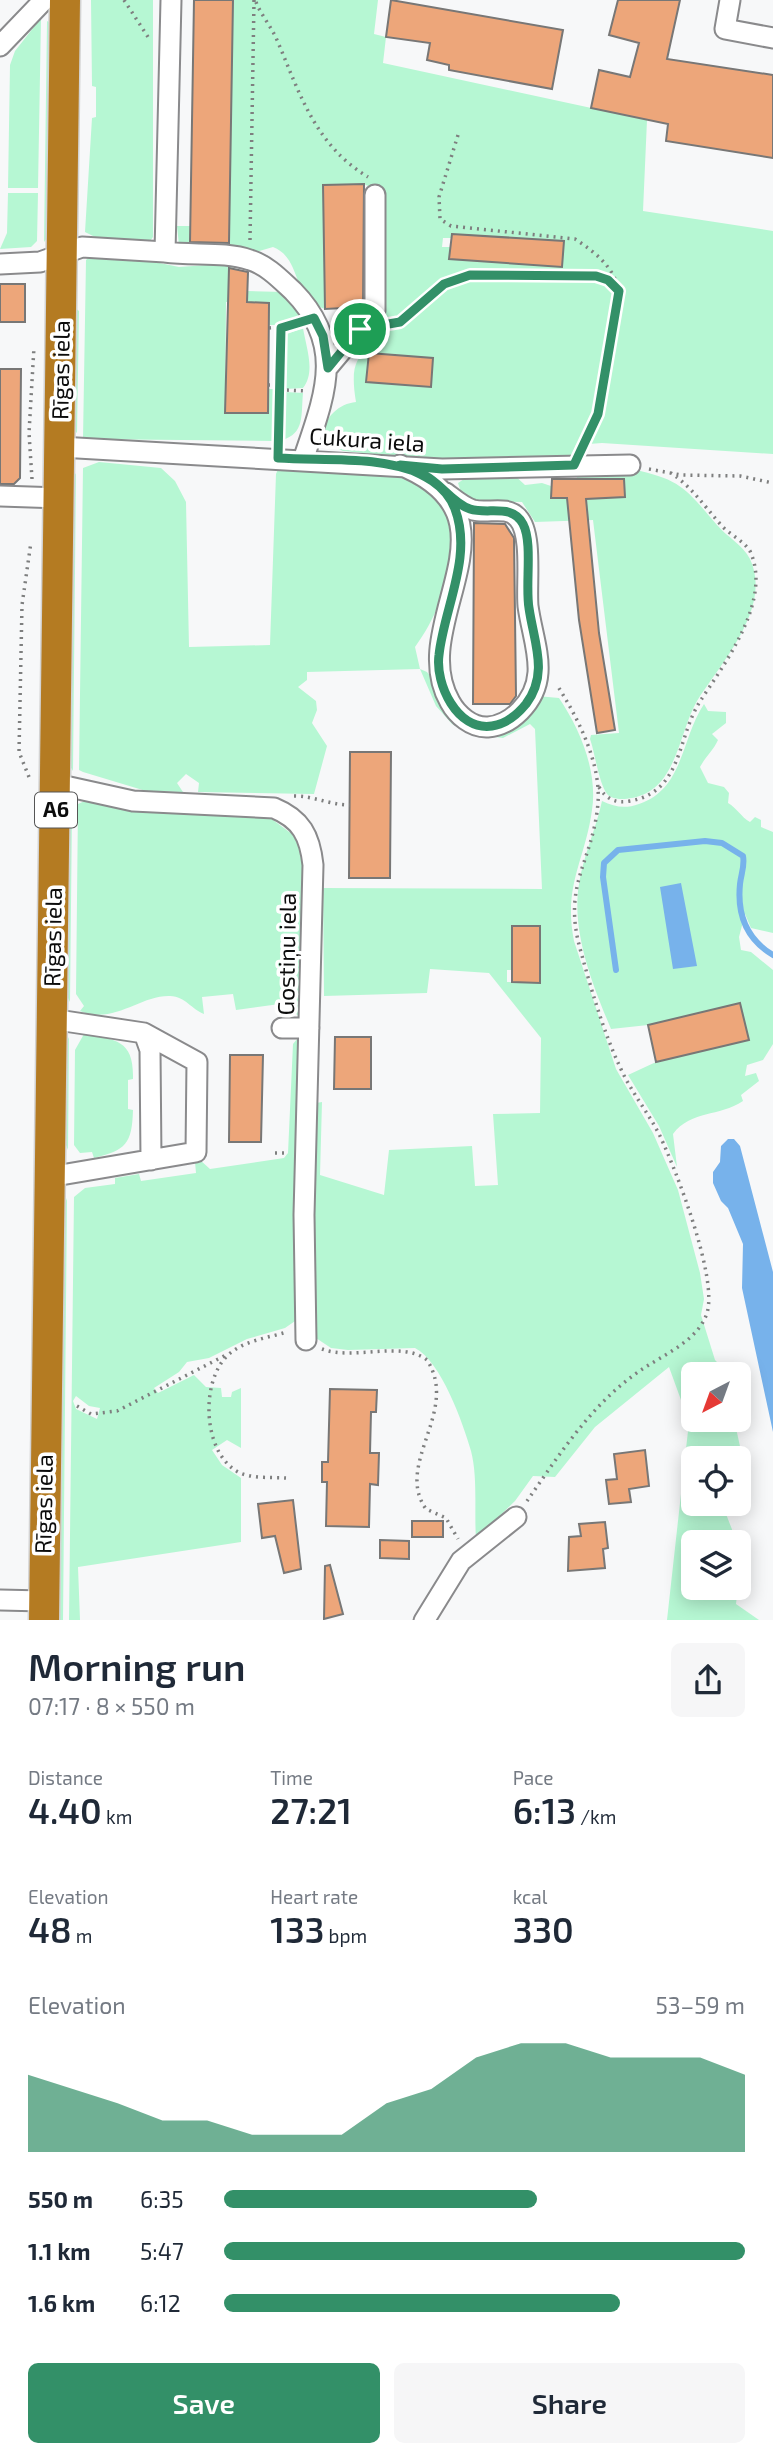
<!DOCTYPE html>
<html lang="en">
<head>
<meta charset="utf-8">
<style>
  body { margin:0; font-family:"Exo 2",sans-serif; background:#f6f6f7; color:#1f2937; height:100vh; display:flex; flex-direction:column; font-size:26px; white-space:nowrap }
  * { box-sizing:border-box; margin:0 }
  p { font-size:23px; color:#747a83 }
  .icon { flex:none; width:38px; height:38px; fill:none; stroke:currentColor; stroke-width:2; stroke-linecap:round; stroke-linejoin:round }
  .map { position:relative; height:1620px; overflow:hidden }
  .side { display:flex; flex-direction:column; background:#fff; flex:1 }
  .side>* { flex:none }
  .needle { width:46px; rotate:221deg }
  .controls { position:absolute; left:681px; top:1362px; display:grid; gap:14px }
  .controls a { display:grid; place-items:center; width:70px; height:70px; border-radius:10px; background:#fff; box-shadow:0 4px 18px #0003; font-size:35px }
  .pin { position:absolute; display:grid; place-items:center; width:60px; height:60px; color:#fff; margin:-30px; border:4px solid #fff; border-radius:50%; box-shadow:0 2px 7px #0007 }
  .round { display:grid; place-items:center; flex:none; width:74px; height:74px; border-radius:10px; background:#f6f6f7 }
  .overview { display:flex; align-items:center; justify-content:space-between; height:119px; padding:0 28px }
  h1 { font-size:38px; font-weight:600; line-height:52px }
  .metrics { display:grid; grid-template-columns:repeat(3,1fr); gap:10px; height:119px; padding:7px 28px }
  .metrics div { display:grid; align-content:center }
  .metrics b { font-size:35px; font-weight:600 }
  .metrics small { font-size:19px; font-weight:400 }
  .metrics p { font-size:19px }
  .chart { height:196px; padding:14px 28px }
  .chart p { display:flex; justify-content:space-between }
  .chart svg { width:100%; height:126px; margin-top:7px; fill:#339068; opacity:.7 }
  .button { display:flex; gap:14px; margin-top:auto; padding:14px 28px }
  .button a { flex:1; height:80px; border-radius:10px; background:#339068; color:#fff; font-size:28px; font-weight:600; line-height:80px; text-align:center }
  .button a+a { background:#f6f6f7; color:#1f2937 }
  ul { padding:0 28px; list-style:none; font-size:23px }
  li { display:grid; grid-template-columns:112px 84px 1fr; align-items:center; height:52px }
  li i { height:18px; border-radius:9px; background:#339068 }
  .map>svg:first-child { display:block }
  .green { fill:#b6f7d3; fill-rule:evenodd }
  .water { fill:#77b2eb }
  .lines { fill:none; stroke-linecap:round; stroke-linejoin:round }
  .stream { stroke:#77b2eb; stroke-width:6 }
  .building { fill:#eda67a; stroke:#787776; stroke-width:2 }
  .minor-casing { stroke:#8a8a8c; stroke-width:23 }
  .highway-casing { stroke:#d3d3d3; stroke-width:33 }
  .path { stroke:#7e7f7f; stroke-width:3.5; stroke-dasharray:2 5; stroke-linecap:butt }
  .minor { stroke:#fff; stroke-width:19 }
  .highway { stroke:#b47b22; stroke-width:30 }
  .route-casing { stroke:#fff; stroke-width:14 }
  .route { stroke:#339068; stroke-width:9 }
  .labels { text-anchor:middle; stroke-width:7; stroke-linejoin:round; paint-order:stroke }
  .shield { fill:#fff; stroke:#555; stroke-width:2 }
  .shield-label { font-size:21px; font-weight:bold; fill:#0c0c0c }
  .street-label { font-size:23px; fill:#0c0c0c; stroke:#fff }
</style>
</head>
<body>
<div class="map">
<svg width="773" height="1621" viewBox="0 0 773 1621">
  <rect width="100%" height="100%" fill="#f7f8f9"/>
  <path class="green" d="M91 0H153V237L148 244 97 238 85 232 92 118 96 117V87L92 86Z
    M233 0H378L374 34 386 37 383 63 647 120 643 211 773 231V454L602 443 576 445 572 455C523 476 400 456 343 451L327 444C318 424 335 404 356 402 346 343 372 360 389 320L382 314 376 190 364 184 323 185 325 309C290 298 303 259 273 247L256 252 179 245 177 226H190V245L229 246ZM453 234 563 241 562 267 449 259 450 247H442L443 238H452ZM369 353 433 358 430 387 366 382Z
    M41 18 38 188H8L10 65 15 51Z
    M47 21 52 24 47 238 44 242Z
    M8 193H38L37 241 31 247 0 249 7 233Z
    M91 255 126 256 179 267 236 263 248 266 229 268V294H247V291L283 292 300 314C294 327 282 325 269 325V303L226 302 225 413H268V389H275L274 441 83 439 86 260Z
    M74 307 79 311 77 433 74 430Z
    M303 328C306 347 316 372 303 388L285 389 287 334Z
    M285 392 303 393C301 414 305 434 282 440Z
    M99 462 161 468 175 481 186 502 189 647 270 645 276 474 279 467C334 470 429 456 451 522 454 530 451 544 450 554 448 587 435 620 415 647L420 669 427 672 472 729 537 696 559 698C580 729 598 772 592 810 585 861 563 885 574 941L616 1069 653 1133 678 1190 700 1273 704 1299 701 1315 715 1360 728 1373 693 1374V1419H734L743 1460 742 1491 739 1495 738 1458H693V1503H730L726 1514 733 1532 732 1542H693V1587H738L736 1604 759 1620H667L689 1422 669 1367 595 1427 555 1477 533 1476 515 1501 476 1539C474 1511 478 1478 471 1451 463 1423 441 1361 415 1348L348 1350 331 1348 313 1336 308 1211 316 1103 322 1102 320 1175 384 1195 389 1150 472 1146 475 1186 498 1185 493 1114 540 1113 541 1038 489 973 430 969 427 993 324 996 323 888 542 889 535 729 530 724 503 738 470 734 452 724 436 706 420 669 307 672V680L298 687 316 701 317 710 312 723 327 746 314 794 198 792 199 783 186 774 177 783 183 792 146 791 83 772 79 770 83 468ZM540 926 537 982H507V970H512L513 927Z
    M632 469C682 480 685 488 717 525 727 537 743 545 750 559 773 608 720 664 697 701 678 734 677 790 632 798 626 799 618 800 611 797 600 793 595 752 590 739L591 735 619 733 593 520 535 522 522 502 474 501 462 495 458 483 473 473 511 472 525 485 542 483 551 486V498H576L577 473Z
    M76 473 73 771 70 766 73 478Z
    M704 704 708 711 726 712V723L712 734 718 740C713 751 706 756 700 767L708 783 724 787 729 793 728 803C737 808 741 817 750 822L755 817 761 820V827L773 832V933L751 928 745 914 739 937 741 950 751 952 773 970V1044L763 1060 747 1065 745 1076 756 1073 759 1081 741 1095 743 1101C719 1117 691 1110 673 1134L677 1167 659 1126 628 1075 656 1062 648 1025 611 1029C593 986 571 932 579 884 583 856 596 829 602 801 615 807 625 809 639 804 684 789 681 738 704 704Z
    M87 800 269 817 292 834 304 855 301 1018 295 1013 294 1002 236 1010 233 994 202 997 204 1014C191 1009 186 997 170 996 140 995 114 1025 80 1011L84 1006 76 994 78 804Z
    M72 810 70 1002 66 994 69 815Z
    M84 1034C117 1040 134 1040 133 1079L128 1080V1109L133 1110C132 1144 126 1150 94 1158L92 1152 80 1153 74 1145 75 1050Z
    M69 1037 68 1150 64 1140 66 1043Z
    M297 1039H302L298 1319 285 1328 247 1339 209 1358 187 1362 179 1372 154 1388 158 1393 194 1375 206 1387 221 1388 222 1397H231L232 1392 241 1388V1448L227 1440 212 1450 222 1465 241 1478V1542L78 1567 80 1620H69L74 1197 85 1188 115 1184V1178L139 1174 141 1181 196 1173 195 1162 200 1160 210 1169 284 1158 288 1153 293 1044ZM76 1396 89 1406 100 1408 97 1419 76 1409 73 1401Z
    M67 1198 63 1620 59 1621 64 1206Z"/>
  <path class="water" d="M681 883 697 966 673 969 660 887Z
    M728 1139H734L740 1146 773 1272V1432L742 1288 743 1244 728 1208 721 1201 713 1183V1172L720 1162 721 1146Z"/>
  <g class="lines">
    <path class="stream" d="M616 970 603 877 604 863 618 850 705 841 722 843 743 856C745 866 741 874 740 884 737 914 746 939 773 955"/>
  </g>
  <path class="building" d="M194 0H233L229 243 190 242Z
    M391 0 563 30 552 89 449 70V65L427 60 430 43 386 37Z
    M618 0H680L667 59 773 75V158L666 141 668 124 591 108 599 70 630 77 639 43 609 35Z
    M364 184 363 307 325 309 323 185Z
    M452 234 564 241 562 267 449 259Z
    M229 268 248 272 247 302 269 303 268 413H225Z
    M0 284H25V322H0Z
    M369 353 433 358 431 387 366 382Z
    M0 369H21L20 478 14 484H0Z
    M552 479H624L625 497 586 499 599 633 615 730 597 733 579 620 567 498H551Z
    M474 523 505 524 514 538 516 696 510 704H473Z
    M350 752H391L390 878H349Z
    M512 926H540V983L512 982Z
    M740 1003 749 1040 656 1062 648 1025Z
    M335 1037H371V1089H334Z
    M230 1055H263L261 1142H229Z
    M330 1389 377 1390 376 1412H371L370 1453H379L378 1485 370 1484 369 1527 326 1526 327 1482H322V1462H328Z
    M645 1450 649 1486 629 1489 631 1502 609 1504 606 1480 617 1479 614 1454Z
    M293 1500 301 1569 284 1573 275 1536 262 1538 258 1504Z
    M412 1521H443V1537H412Z
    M605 1522 608 1548 603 1549 605 1568 568 1571 569 1537 581 1536 579 1524Z
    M380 1540 409 1541V1559L380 1558Z
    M330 1565 343 1614 324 1619 325 1566Z"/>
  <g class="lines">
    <defs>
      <path id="minor" d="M730 0 725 29 773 38
        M0 46 44 0
        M165 252C193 256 224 251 250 260 267 265 281 280 293 291 347 346 324 397 303 460
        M0 264 40 262 82 247 165 252 171 0
        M328 367 375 311V195
        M60 447 442 469 630 465
        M400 465C531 518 404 622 450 702 457 715 472 728 488 727 501 726 511 720 520 711 552 679 533 644 528 606 526 584 533 534 518 518 507 505 488 514 473 510 463 507 454 499 446 493
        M0 496 60 498
        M56 784 133 801 274 808C301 819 310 836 313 865L304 1215 306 1340
        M282 1028H309
        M144 1033 150 1050 151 1160
        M49 1177 196 1152 197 1062 144 1033 51 1019
        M0 1600 43 1601
        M424 1621 461 1561 516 1517"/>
      <path id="highway" d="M44 1621 65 0"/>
    </defs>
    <use href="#minor" class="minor-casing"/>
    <use href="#highway" class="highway-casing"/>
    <path class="path" d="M124 0 150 40
      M256 2C261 15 271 26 277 40 300 94 315 145 368 177
      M458 135 439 197 440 219 451 226 575 239C595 252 614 267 619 291L598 413 583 446
      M250 240 254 0
      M390 325C417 316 429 288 455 278 478 269 568 271 594 276 604 278 610 282 617 289
      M269 328 294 326
      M268 385H280L285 390 306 391
      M278 442 281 328
      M649 469 681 475 740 476 773 483
      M32 479 29 433 34 347
      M29 777 19 752 22 605 31 542
      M599 787C606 799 616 804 630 801 682 792 677 739 699 703 724 664 773 601 750 551 743 540 730 535 722 526 704 506 693 488 671 473
      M294 796C314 796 330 805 350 805
      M275 1153H287
      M322 1349C353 1361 402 1340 427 1360 460 1411 394 1464 426 1509L446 1518 458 1539
      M77 1406 91 1414 117 1411 226 1355
      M286 1478C271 1477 252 1479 238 1472 203 1453 200 1383 227 1356 242 1341 267 1338 287 1332
      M527 1501C559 1455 593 1402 641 1370 663 1355 698 1341 707 1313 718 1278 676 1170 660 1136 648 1112 631 1092 620 1067 604 1033 591 989 581 952 561 884 593 863 598 803 601 763 578 718 557 685"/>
    <use href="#minor" class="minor"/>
    <use href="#highway" class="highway"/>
  </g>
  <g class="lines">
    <defs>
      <path id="route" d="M360 329 328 368 323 336 314 318 281 328 278 458C325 461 381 455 424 475 441 483 452 503 470 509 488 515 512 503 523 524 533 543 525 585 529 608 534 643 549 673 526 704 517 715 506 724 492 726 457 731 435 684 439 655 444 608 473 557 455 509 446 484 422 474 400 465L442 469 574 465 598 414 619 291 608 280 596 276 470 275 444 284 400 322 360 329"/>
    </defs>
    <use href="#route" class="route-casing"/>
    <use href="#route" class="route"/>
  </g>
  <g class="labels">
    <rect class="shield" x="35" y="792.5" width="42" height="35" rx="5"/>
    <g class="shield-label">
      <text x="56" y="817">A6</text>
    </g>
    <g class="street-label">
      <text transform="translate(61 370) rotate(-89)" y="8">Rīgas iela</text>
      <text transform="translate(367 440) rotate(4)" y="8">Cukura iela</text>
      <text transform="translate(53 937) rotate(-89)" y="8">Rīgas iela</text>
      <text transform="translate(287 954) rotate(-89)" y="8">Gostiņu iela</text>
      <text transform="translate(44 1504) rotate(-89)" y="8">Rīgas iela</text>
    </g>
  </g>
</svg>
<div class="controls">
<a><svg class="needle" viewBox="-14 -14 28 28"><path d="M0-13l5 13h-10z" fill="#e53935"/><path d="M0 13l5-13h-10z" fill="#747a83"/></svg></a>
<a><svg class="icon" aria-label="locate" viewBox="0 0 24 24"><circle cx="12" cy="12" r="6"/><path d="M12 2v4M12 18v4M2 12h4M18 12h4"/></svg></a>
<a><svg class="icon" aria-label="layers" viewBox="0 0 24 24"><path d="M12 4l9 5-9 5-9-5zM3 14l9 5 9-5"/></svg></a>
</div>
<div class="pin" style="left:360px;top:329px;background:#1e9e55"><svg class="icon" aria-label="arrive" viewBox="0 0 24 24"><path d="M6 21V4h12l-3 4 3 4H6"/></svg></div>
</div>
<section class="side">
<div class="overview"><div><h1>Morning run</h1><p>07:17 · 8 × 550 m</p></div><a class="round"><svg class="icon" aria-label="share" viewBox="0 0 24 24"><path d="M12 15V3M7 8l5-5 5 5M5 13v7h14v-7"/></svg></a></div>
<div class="metrics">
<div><p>Distance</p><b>4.40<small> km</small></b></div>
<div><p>Time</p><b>27:21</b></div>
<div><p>Pace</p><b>6:13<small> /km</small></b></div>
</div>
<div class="metrics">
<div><p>Elevation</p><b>48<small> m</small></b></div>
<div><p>Heart rate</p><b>133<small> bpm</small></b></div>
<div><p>kcal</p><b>330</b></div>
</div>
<div class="chart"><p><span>Elevation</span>53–59 m</p>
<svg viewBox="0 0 160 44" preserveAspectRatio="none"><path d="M0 44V17L10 22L20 27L30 33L40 33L50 38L60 38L70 38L80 27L90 22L100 11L110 6L120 6L130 11L140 11L150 11L160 17V44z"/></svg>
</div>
<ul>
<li><b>550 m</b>6:35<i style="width:60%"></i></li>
<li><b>1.1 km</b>5:47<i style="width:100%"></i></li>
<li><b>1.6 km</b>6:12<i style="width:76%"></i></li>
</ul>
<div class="button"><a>Save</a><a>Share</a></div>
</section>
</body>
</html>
